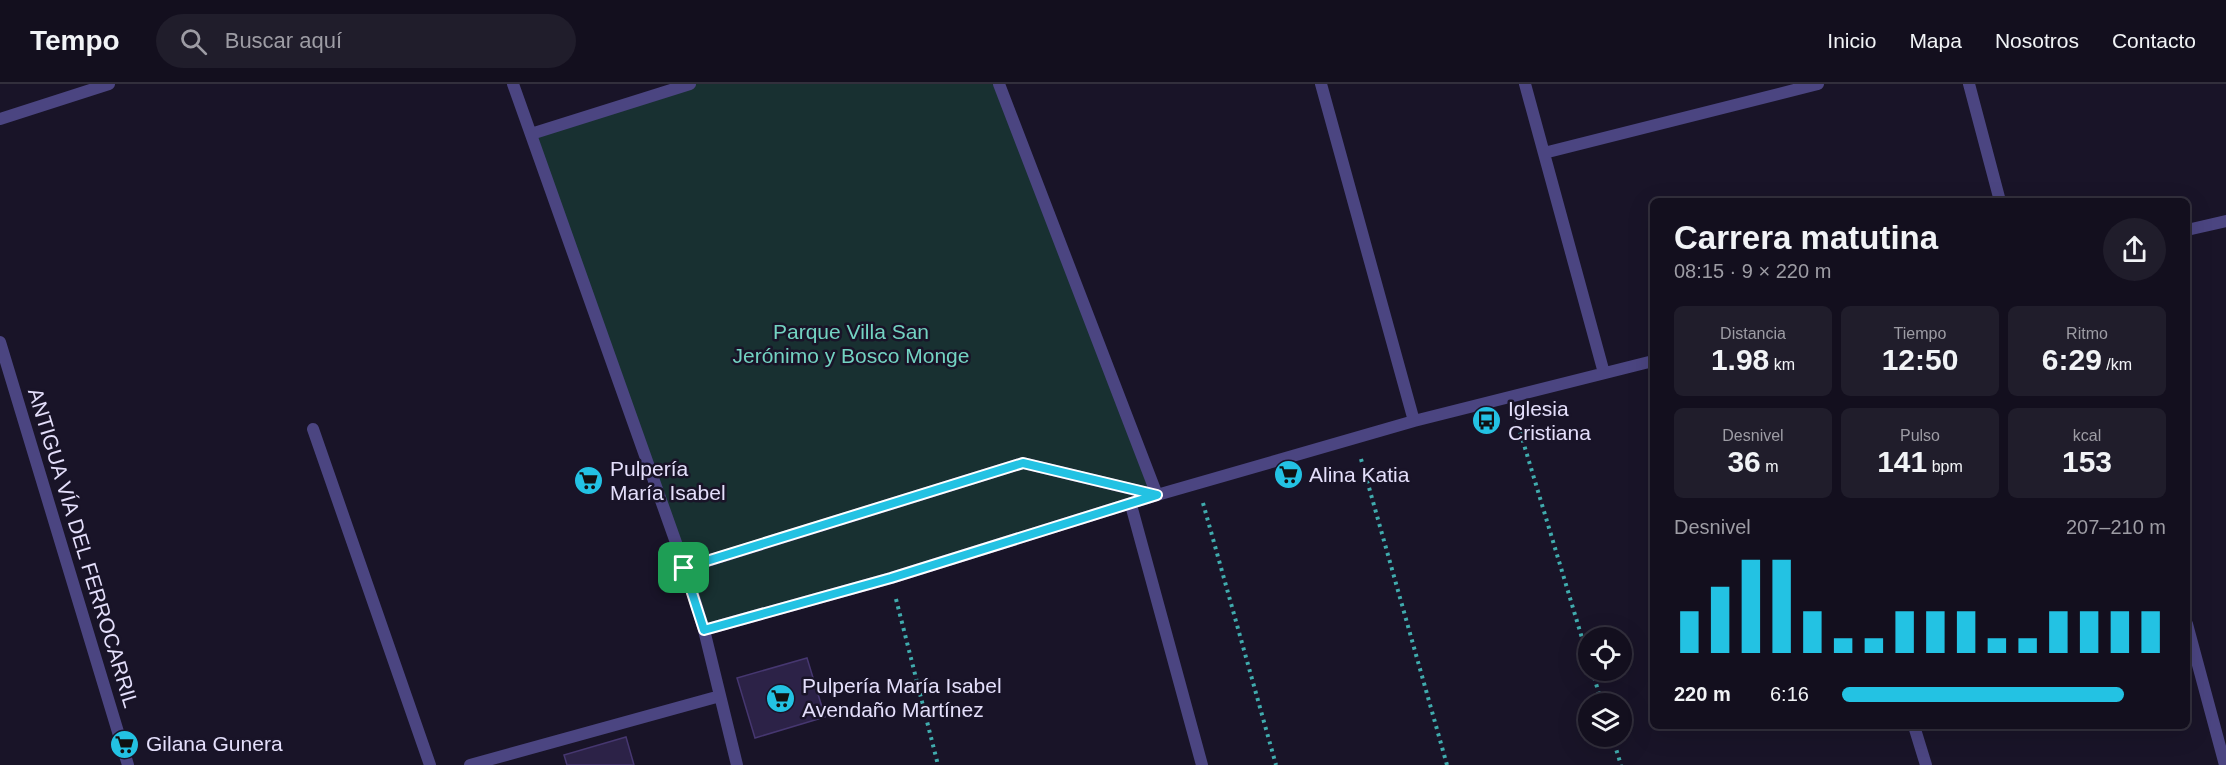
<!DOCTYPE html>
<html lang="es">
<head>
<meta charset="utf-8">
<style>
  body { margin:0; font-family:Helvetica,sans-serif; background:#201d2b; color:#f1f3f6; height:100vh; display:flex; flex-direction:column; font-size:22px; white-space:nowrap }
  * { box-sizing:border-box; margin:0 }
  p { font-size:20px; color:#9d9ca4 }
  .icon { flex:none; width:33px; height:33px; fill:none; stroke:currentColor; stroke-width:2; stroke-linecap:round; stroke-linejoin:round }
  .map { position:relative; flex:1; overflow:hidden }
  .side { position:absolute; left:1650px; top:114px; width:540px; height:531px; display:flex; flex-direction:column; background:#130f1e; border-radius:9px; box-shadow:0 6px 24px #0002,0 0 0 2px #322f3c }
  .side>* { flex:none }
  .controls { position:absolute; left:1578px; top:543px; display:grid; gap:12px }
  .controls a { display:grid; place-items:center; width:54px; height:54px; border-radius:50%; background:#130f1e; box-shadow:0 6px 24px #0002,0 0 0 2px #322f3c; font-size:30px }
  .pin { position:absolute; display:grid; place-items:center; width:51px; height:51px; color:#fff; margin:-26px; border-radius:12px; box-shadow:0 3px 9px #0006 }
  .round { display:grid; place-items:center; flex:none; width:63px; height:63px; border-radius:32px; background:#201d2b }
  .summary { display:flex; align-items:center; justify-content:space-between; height:102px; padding:0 24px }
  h1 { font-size:33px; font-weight:700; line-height:45px }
  .figures { display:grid; grid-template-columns:repeat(3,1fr); gap:9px; height:102px; padding:6px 24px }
  .figures div { display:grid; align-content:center; border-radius:9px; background:#201d2b; text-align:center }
  .figures b { font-size:30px; font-weight:700 }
  .figures small { font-size:16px; font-weight:400 }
  .figures p { font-size:16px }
  .chart { height:168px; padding:12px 24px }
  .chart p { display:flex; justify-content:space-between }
  .chart svg { width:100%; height:108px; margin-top:6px; stroke:#23c2e3; stroke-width:6 }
  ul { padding:0 24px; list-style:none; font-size:20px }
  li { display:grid; grid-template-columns:96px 72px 1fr; align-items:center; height:45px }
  li i { height:15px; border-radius:8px; background:#23c2e3 }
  header { display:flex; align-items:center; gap:36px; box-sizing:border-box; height:84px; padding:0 30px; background:#130f1e; border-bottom:2px solid #322f3c }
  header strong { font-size:28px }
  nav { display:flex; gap:33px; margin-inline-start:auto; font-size:21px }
  .search { width:420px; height:54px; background:#201d2b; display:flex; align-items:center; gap:15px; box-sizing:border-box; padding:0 21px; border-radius:33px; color:#9d9ca4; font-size:22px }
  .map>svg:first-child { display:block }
  .green { fill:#183031 }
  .building { fill:#2c2247; stroke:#463770; stroke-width:1.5 }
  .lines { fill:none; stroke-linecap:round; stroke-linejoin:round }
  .path { stroke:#40acae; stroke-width:4; stroke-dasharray:3 4.5; stroke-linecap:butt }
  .street { stroke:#4b4581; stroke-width:12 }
  .route-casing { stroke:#fff; stroke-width:12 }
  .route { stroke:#23c2e3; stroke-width:8 }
  .labels { text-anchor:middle; stroke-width:5; stroke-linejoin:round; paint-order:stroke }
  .park-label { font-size:21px; fill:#73d3c2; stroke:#191428 }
  .poi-label { font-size:21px; fill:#e4dffb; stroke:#191428; text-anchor:start }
  .street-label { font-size:21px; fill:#e4dffb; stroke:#191428 }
</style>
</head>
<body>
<header>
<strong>Tempo</strong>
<div class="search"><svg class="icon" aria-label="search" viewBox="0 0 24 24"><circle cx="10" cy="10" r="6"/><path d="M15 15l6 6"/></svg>Buscar aquí</div>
<nav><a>Inicio</a><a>Mapa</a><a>Nosotros</a><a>Contacto</a></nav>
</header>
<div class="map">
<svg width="2226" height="681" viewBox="0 0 2226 681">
  <rect width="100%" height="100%" fill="#191428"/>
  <path class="green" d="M690 0H999L1157 411 704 546 531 50Z"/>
  <path class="building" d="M807 574 825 633 755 654 737 594Z
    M626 653 634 681H567L564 671Z"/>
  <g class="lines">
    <path class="path" d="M1516 334 1588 574
      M1361 375 1447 681
      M1203 419 1276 681
      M896 515 938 681
      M1592 586 1602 620
      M1612 652 1621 681"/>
    <path class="street" d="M513 0 685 484 704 546 737 681
      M999 0 1157 411
      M1321 0 1414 337
      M1525 0 1604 289
      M1969 0 2000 117
      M0 35 109 0
      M531 50 690 0
      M1544 69 1818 0
      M2187 146 2226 137
      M0 258 128 681
      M313 345 430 681
      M1131 421 1202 681
      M685 484 1023 379 1156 411
      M2187 540 2225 681
      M704 546 891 494 1157 411 1414 337 1653 277
      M1914 642 1926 681
      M470 681 720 612"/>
  </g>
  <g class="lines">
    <defs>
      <path id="route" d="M1023 379 1157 411 891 494 704 546 684 484Z"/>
    </defs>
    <use href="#route" class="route-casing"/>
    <use href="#route" class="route"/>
  </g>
  <defs>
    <symbol id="bus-disc" viewBox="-11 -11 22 22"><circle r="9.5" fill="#23c2e3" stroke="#191428"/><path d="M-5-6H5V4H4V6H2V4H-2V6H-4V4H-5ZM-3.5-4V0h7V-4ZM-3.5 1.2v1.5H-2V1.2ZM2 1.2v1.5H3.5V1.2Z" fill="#111"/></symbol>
    <symbol id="supermarket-disc" viewBox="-11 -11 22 22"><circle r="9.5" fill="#23c2e3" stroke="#191428"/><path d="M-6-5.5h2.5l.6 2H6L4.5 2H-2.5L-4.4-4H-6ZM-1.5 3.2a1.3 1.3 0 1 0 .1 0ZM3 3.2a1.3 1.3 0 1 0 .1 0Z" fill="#111"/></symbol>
  </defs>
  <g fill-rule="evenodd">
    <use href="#bus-disc" x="1470" y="320" width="33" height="33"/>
    <use href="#supermarket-disc" x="1272" y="374" width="33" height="33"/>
    <use href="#supermarket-disc" x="572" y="380" width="33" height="33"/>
    <use href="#supermarket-disc" x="764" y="598" width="33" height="33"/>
    <use href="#supermarket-disc" x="108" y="644" width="33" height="33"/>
  </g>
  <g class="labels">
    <g class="park-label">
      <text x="851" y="255">Parque Villa San<tspan x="851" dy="24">Jerónimo y Bosco Monge</tspan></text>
    </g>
    <g class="poi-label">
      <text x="1508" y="332">Iglesia<tspan x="1508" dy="24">Cristiana</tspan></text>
      <text x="610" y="392">Pulpería<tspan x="610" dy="24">María Isabel</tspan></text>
      <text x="1309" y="398">Alina Katia</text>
      <text x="802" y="609">Pulpería María Isabel<tspan x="802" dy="24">Avendaño Martínez</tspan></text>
      <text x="146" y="667">Gilana Gunera</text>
    </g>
    <g class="street-label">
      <text transform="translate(83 464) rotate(73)" y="7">ANTIGUA VÍA DEL FERROCARRIL</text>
    </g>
  </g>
</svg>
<div class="controls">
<a><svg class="icon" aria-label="locate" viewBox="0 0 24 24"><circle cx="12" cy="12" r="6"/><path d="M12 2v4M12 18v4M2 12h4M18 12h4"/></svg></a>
<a><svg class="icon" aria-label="layers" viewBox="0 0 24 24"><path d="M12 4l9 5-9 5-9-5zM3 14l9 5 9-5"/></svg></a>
</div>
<div class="pin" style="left:684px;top:484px;background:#1e9e55"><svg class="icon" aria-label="arrive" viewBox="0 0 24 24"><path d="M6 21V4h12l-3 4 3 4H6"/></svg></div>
<section class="side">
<div class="summary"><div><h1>Carrera matutina</h1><p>08:15 · 9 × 220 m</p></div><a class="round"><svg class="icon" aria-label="share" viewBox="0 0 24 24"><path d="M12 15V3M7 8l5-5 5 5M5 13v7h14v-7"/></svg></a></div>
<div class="figures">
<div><p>Distancia</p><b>1.98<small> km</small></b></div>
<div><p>Tiempo</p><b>12:50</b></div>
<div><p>Ritmo</p><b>6:29<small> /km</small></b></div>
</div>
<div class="figures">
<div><p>Desnivel</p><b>36<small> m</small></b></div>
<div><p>Pulso</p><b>141<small> bpm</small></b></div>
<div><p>kcal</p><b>153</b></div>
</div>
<div class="chart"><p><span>Desnivel</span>207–210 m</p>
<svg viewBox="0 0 160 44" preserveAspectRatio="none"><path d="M5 44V27M15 44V17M25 44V6M35 44V6M45 44V27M55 44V38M65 44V38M75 44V27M85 44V27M95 44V27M105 44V38M115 44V38M125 44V27M135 44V27M145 44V27M155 44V27"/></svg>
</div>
<ul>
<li><b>220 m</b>6:16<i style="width:87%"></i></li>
</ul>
</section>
</div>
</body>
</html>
